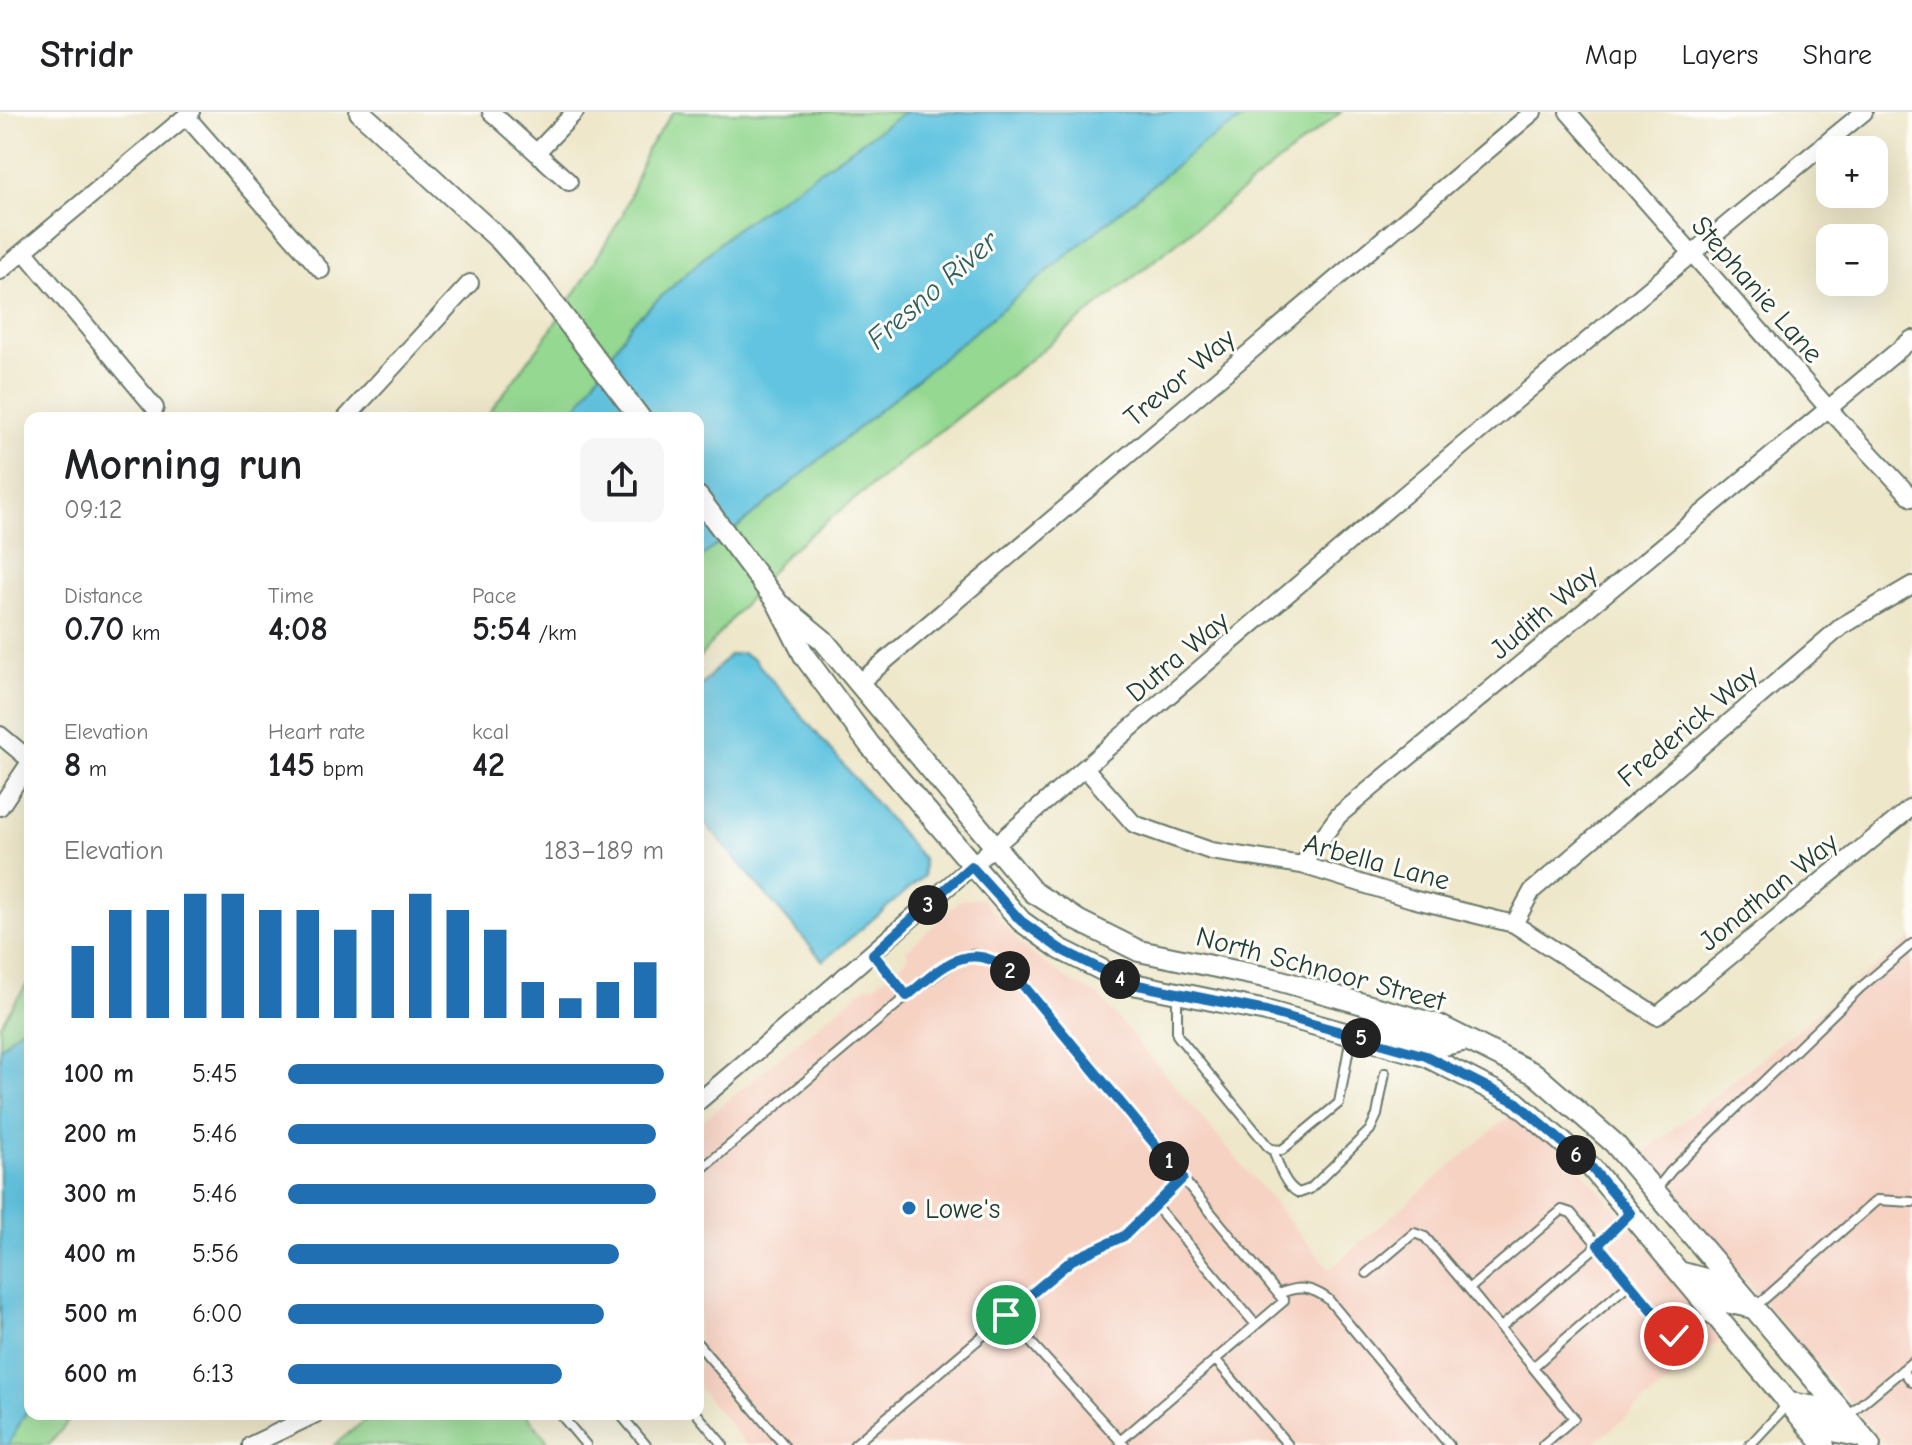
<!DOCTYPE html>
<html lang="en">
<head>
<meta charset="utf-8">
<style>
  body { margin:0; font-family:"Comic Neue",sans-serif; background:#f6f6f6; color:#202124; height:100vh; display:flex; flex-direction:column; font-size:30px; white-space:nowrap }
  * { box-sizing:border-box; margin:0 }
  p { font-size:26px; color:#757577 }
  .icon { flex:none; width:44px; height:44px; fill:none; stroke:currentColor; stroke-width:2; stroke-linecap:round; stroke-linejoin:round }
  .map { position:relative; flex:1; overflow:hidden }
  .sheet { position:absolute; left:24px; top:300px; width:680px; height:1008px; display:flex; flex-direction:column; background:#fff; border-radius:16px; box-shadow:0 8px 32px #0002 }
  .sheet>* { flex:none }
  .controls { position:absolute; left:1816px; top:24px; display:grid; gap:16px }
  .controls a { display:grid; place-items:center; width:72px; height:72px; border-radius:16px; background:#fff; box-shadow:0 8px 32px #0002; font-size:40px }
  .pin { position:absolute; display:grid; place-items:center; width:68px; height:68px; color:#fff; margin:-34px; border:4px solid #fff; border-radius:50%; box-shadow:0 2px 8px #0007 }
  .km { position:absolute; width:40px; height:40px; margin:-20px; border-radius:50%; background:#222; color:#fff; font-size:22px; line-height:40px; text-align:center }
  .round { display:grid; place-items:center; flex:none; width:84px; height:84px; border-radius:16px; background:#f6f6f6 }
  .overview { display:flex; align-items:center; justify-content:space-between; height:136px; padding:0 40px }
  h1 { font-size:44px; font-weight:700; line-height:60px }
  .metrics { display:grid; grid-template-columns:repeat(3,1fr); gap:12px; height:136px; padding:8px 40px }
  .metrics div { display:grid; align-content:center }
  .metrics b { font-size:34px; font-weight:700 }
  .metrics small { font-size:22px; font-weight:400 }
  .metrics p { font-size:22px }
  .chart { height:224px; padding:16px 40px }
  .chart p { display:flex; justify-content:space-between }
  .chart svg { width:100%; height:144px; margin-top:8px; stroke:#1f6fb2; stroke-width:6 }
  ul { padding:0 40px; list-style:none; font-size:26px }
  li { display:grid; grid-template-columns:128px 96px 1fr; align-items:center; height:60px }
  li i { height:20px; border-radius:10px; background:#1f6fb2 }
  header { display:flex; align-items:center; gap:48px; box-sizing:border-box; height:112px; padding:0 40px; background:#fff; border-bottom:2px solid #e0e0e0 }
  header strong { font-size:38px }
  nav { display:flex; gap:44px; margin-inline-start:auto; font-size:28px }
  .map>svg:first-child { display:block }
  .built { fill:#f6d2c3 }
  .green { fill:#94d891; stroke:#5a8a62; stroke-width:2 }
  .water { fill:#62c4e0; stroke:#40808a; stroke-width:2 }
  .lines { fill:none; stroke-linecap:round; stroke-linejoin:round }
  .service-casing { stroke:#677868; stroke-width:12 }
  .minor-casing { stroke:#677868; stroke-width:20 }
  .tertiary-casing { stroke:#677868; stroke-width:24 }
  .service { stroke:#fff; stroke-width:8 }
  .minor { stroke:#fff; stroke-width:16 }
  .tertiary { stroke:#fff; stroke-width:20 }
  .route-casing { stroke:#fff; stroke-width:16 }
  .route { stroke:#1f6fb2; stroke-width:10 }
  .poi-dot { fill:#1f6fb2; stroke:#fdfcf7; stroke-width:3 }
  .labels { text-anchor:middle; stroke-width:6; stroke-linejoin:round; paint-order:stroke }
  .street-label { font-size:28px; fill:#1f3d34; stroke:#fdfcf7 }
  .poi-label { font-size:28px; fill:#1f3d34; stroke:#fdfcf7; text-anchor:start }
  .water-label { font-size:30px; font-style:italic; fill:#305f5f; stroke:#fdfcf7 }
</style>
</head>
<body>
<header>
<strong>Stridr</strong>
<nav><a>Map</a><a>Layers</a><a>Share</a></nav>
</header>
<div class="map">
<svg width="1912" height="1333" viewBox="0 0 1912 1333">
  <rect width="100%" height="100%" fill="#fdfcf7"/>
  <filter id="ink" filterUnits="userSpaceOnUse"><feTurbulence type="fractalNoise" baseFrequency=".0125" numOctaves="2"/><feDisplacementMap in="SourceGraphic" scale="16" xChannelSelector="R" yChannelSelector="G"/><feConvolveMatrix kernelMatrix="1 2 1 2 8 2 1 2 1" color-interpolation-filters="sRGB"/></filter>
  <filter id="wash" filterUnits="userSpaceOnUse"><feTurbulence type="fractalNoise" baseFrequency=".006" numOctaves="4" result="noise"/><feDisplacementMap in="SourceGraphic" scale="32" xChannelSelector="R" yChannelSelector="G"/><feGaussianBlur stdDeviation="1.8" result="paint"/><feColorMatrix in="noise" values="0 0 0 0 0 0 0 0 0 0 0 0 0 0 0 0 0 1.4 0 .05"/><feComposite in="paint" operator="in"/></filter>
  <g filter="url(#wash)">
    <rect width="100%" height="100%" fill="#eee7ca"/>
    <path class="built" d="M982 786 1025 837 1074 871 1098 883 1330 1157 1515 999 1570 1045 1726 1223 1592 1333H747L698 1275V1013L866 874 875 873 907 847V838L960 788Z
      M1912 825V1333H1885L1640 1044Z"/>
    <path class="green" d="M673 0H1341L787 441 698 547V306H485L544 228 583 169 623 102 647 38Z
      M30 867V1302H74L49 1333H0V913Z
      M373 1302H526L551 1333H334Z"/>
    <path class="water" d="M905 0H1254L1202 32 698 448V306H570L631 212 734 118Z
      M742 541 754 547 923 747 924 764 823 849 698 703V577L729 543Z
      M30 907V1293L8 1333H0V936Z"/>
  </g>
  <g filter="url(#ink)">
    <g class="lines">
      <defs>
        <path id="service" d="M873 842 907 884
          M1177 882V923L1270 1037 1282 1038 1339 991 1351 924
          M1273 1037C1278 1052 1284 1074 1299 1081L1310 1077 1370 1018 1377 1003 1385 961
          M698 1060 907 884 957 848 972 842 985 845 1002 852 1013 861 1284 1189 1120 1329
          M1655 1079 1671 1059 1860 876 1912 832
          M1155 1093 1256 1213
          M1367 1161 1414 1121 1425 1125 1469 1177 1562 1098 1571 1101 1674 1224 1683 1225 1711 1200
          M1469 1177 1574 1306 1543 1333
          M1278 1182C1298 1174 1310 1174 1328 1187L1449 1333
          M1754 1196 1877 1088 1912 1090
          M1006 1203 1124 1333
          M1501 1215 1598 1133 1629 1102
          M698 1232 784 1333
          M1215 1247 1288 1333
          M1533 1255 1630 1171
          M1902 1258 1912 1270
          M560 1302 586 1333
          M620 1302 646 1333
          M697 1302 723 1333
          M1848 1303 1912 1250
          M854 1333 1072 1148 1124 1124 1183 1066
          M1750 1333 1788 1292"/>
        <path id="minor" d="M491 0 569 70
          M1568 0 1827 295 1912 386
          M186 4 321 158
          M537 40 575 0
          M24 139 155 296
          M0 159 191 0
          M346 306 470 171
          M859 571 1533 0
          M0 623 30 648
          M1085 656 1134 712 1211 739 1302 753 1412 787 1514 812 1657 904 1912 695
          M0 695 30 650
          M1302 753 1339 703 1912 227
          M1514 812 1532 779 1842 514 1912 473
          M698 990C827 881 954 769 1082 658 1340 436 1600 215 1864 0
          M251 1333 316 1302"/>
        <path id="tertiary" d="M360 0 500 128 538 171 640 306
          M698 385 777 490 805 545 869 632 1021 809 1060 837 1128 871 1266 899 1426 944 1516 990 1591 1055 1824 1333
          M783 495 823 528 1033 780 1079 809 1139 839 1274 867 1438 913 1535 962 1614 1031 1870 1333
          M1355 925 1382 912 1444 933 1467 928
          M1679 1160 1705 1167 1726 1190 1754 1196
          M1789 1291 1816 1295 1838 1320 1863 1325"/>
      </defs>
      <use href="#service" class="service-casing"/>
      <use href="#minor" class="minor-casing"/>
      <use href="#tertiary" class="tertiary-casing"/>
      <use href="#service" class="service"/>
      <use href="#minor" class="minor"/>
      <use href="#tertiary" class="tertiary"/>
    </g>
  </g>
  <g class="lines" filter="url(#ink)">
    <defs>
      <path id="route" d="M1006 1203 1072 1148 1124 1124 1183 1066 1013 861C968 825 943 855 907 884L873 842 971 754 1021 809 1060 837 1128 871 1266 899 1426 944 1516 990 1591 1055 1630 1101 1598 1133 1674 1224"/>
    </defs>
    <use href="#route" class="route-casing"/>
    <use href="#route" class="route"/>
  </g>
  <circle class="poi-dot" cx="909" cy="1096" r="8"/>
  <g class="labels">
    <g class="street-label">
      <text transform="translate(1758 177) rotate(49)" y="10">Stephanie Lane</text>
      <text transform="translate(1179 265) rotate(-40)" y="10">Trevor Way</text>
      <text transform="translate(1543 499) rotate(-40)" y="10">Judith Way</text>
      <text transform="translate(1177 544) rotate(-40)" y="10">Dutra Way</text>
      <text transform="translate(1687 613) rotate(-40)" y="10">Frederick Way</text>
      <text transform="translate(1377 749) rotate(15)" y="10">Arbella Lane</text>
      <text transform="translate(1768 779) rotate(-39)" y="10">Jonathan Way</text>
      <text transform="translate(1321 856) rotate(15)" y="10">North Schnoor Street</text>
    </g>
    <g class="poi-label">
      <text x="925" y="1106">Lowe's</text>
    </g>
    <g class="water-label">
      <text transform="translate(932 178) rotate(-41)" y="10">Fresno River</text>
    </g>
  </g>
</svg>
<div class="controls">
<a>+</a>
<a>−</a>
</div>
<div class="pin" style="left:1006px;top:1203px;background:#1e9e55"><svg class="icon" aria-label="arrive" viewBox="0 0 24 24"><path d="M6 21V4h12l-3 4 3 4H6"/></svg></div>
<div class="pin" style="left:1674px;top:1224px;background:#d93025"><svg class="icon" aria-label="check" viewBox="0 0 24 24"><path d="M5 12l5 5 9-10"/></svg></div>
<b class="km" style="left:1169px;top:1049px">1</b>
<b class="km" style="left:1010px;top:859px">2</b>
<b class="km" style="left:928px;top:793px">3</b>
<b class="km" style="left:1120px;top:867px">4</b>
<b class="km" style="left:1361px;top:926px">5</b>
<b class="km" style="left:1576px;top:1043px">6</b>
<section class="sheet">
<div class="overview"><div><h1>Morning run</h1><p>09:12</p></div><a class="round"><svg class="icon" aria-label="share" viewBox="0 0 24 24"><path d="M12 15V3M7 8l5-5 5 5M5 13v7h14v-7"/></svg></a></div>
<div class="metrics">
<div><p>Distance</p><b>0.70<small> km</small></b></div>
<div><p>Time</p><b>4:08</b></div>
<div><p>Pace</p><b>5:54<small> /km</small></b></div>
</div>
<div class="metrics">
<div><p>Elevation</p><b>8<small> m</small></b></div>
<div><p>Heart rate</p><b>145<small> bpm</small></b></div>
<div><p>kcal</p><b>42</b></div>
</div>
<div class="chart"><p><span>Elevation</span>183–189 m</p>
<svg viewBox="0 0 160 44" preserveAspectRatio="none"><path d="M5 44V22M15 44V11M25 44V11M35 44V6M45 44V6M55 44V11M65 44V11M75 44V17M85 44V11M95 44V6M105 44V11M115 44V17M125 44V33M135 44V38M145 44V33M155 44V27"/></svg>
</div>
<ul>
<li><b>100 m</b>5:45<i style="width:100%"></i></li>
<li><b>200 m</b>5:46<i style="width:98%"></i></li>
<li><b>300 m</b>5:46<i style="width:98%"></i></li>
<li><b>400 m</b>5:56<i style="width:88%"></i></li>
<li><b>500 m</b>6:00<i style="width:84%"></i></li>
<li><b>600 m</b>6:13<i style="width:73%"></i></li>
</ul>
</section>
</div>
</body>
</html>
